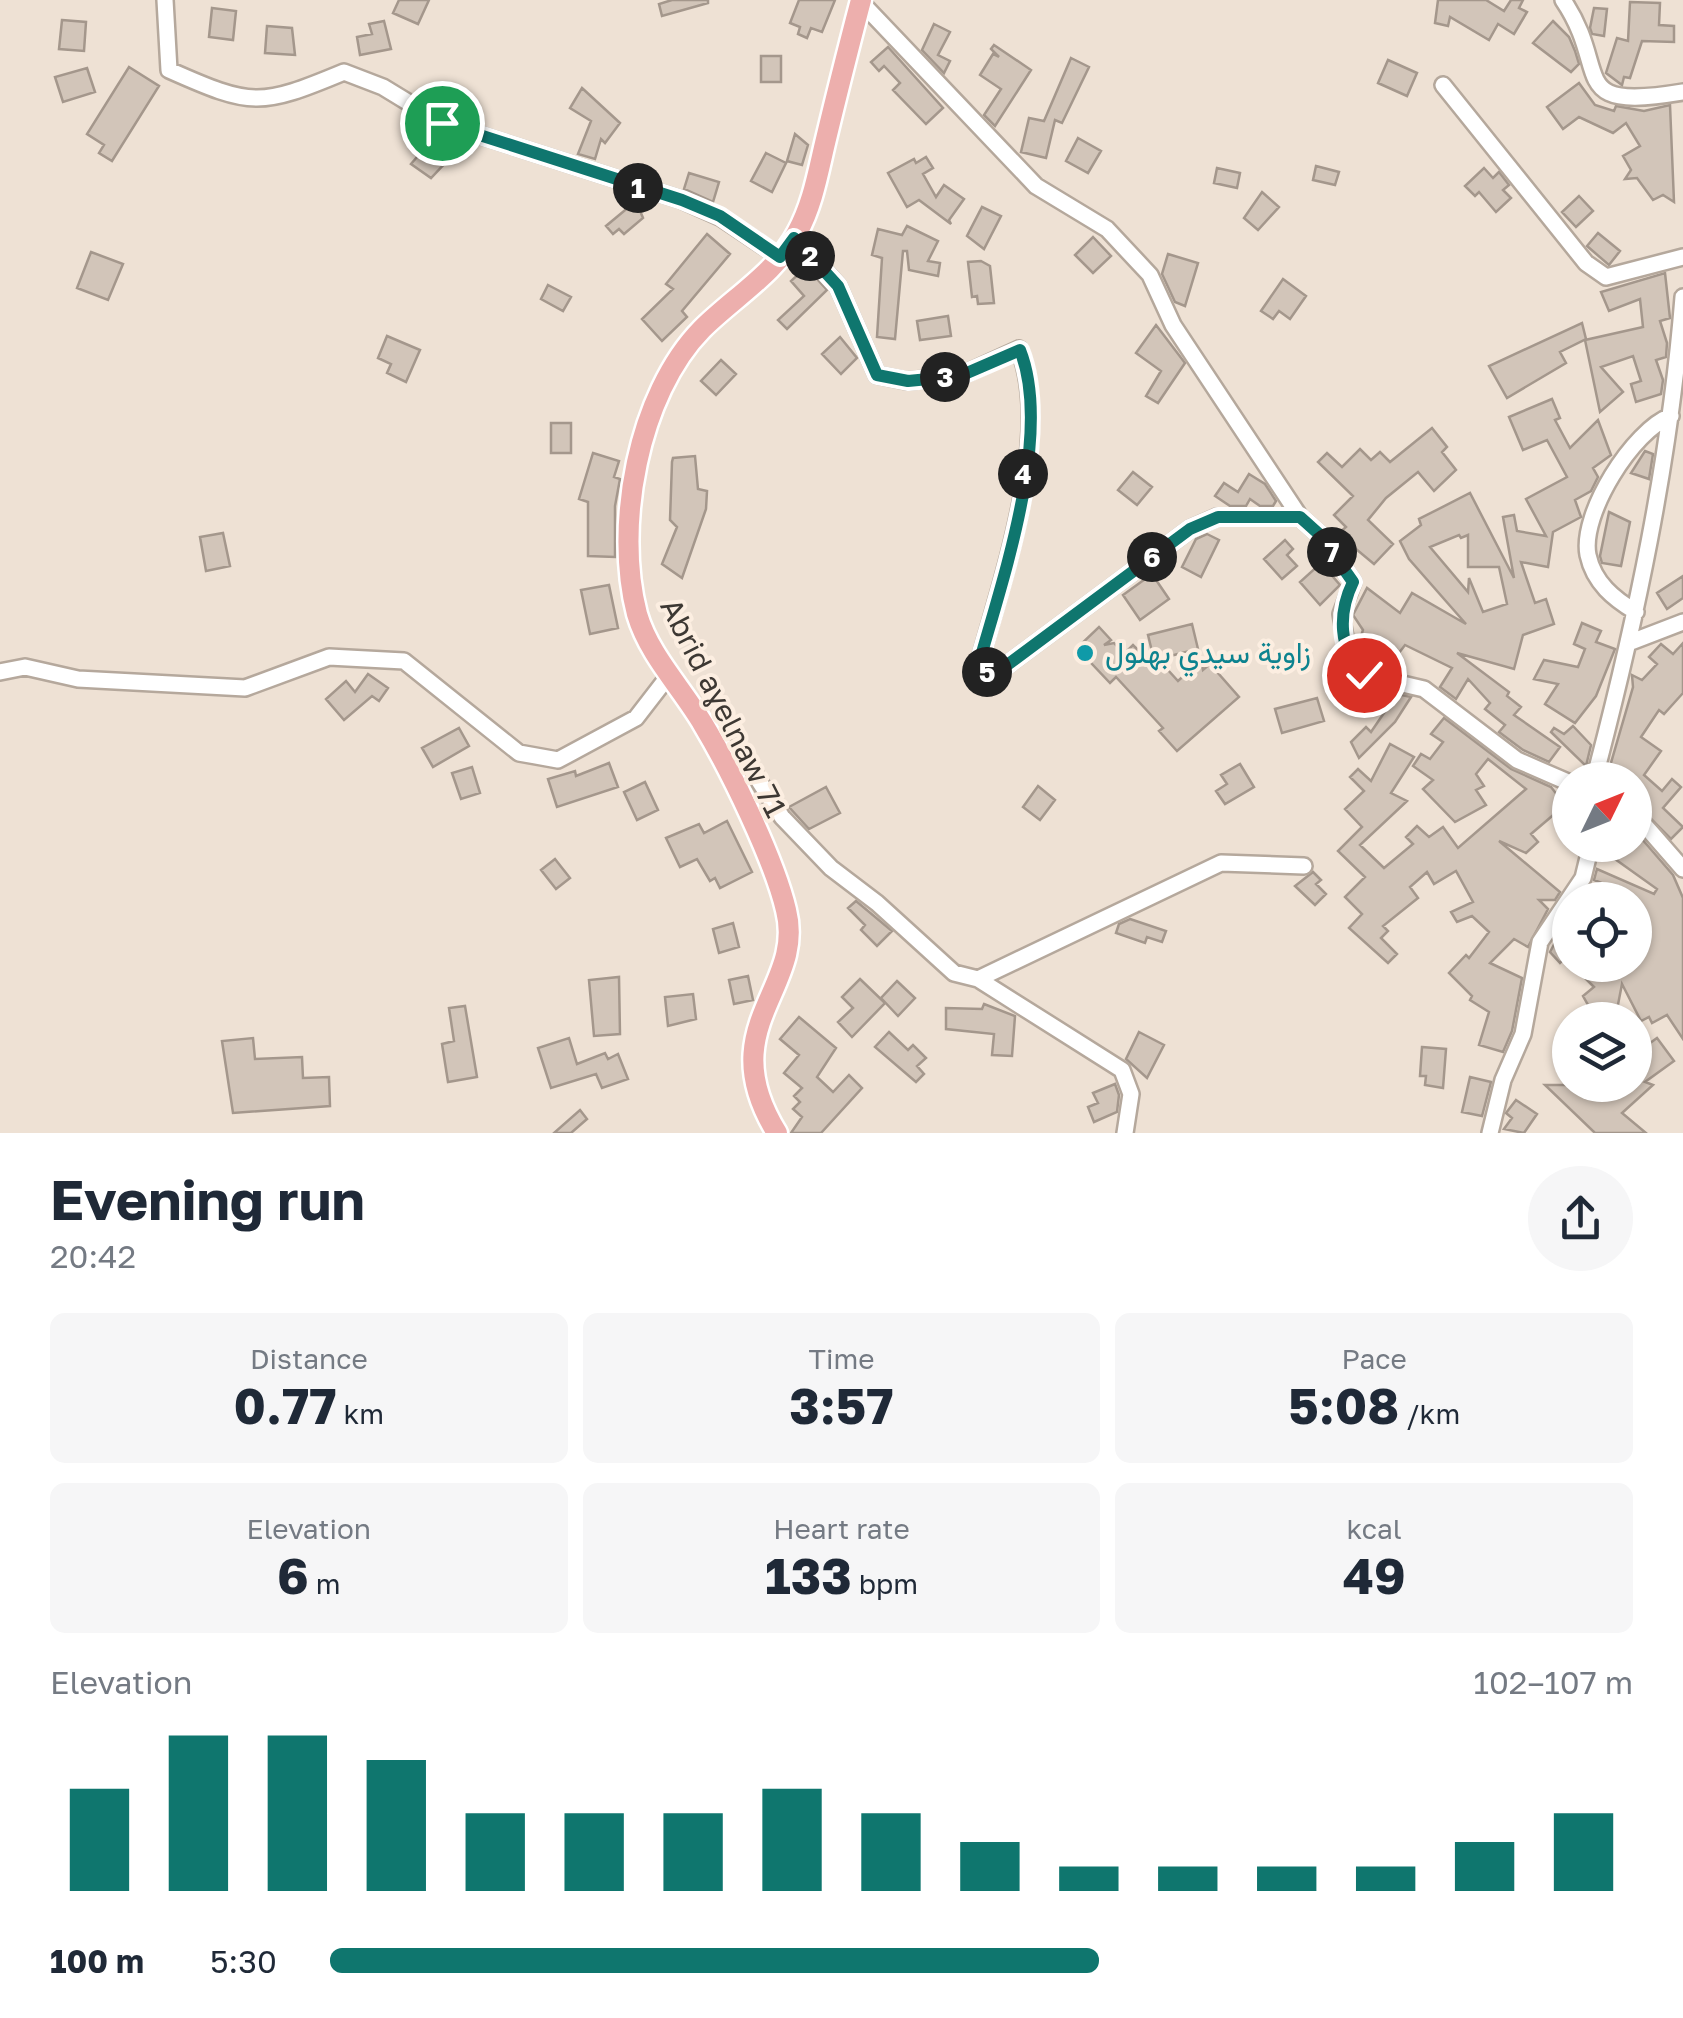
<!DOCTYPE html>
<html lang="en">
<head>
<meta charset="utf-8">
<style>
  body { margin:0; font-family:"Golos Text",Vazirmatn,sans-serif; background:#f6f6f7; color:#1f2937; height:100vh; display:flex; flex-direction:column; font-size:38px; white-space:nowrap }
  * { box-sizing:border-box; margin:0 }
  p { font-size:32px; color:#747a83 }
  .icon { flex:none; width:55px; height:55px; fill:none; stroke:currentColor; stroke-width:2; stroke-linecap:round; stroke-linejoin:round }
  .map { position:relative; height:1133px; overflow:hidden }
  .sheet { display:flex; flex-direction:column; background:#fff; flex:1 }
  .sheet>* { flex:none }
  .needle { width:65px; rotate:47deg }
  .fabs { position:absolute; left:1552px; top:762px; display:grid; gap:20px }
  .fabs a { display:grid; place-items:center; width:100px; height:100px; border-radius:50%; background:#fff; box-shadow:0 2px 8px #0004; font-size:50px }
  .pin { position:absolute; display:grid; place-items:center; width:85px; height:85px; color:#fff; margin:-42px; border:5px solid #fff; border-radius:50%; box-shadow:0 2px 10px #0007 }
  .km { position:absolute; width:50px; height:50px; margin:-25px; border-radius:50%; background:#222; color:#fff; font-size:28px; line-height:50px; text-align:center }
  .round { display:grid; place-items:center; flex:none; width:105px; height:105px; border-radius:52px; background:#f6f6f7 }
  .overview { display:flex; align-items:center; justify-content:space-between; height:170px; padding:0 50px }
  h1 { font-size:55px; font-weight:700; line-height:75px }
  .figures { display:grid; grid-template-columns:repeat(3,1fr); gap:15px; height:170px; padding:10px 50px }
  .figures div { display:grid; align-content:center; border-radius:15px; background:#f6f6f7; text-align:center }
  .figures b { font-size:50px; font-weight:700 }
  .figures small { font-size:28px; font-weight:400 }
  .figures p { font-size:28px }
  .chart { height:280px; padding:20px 50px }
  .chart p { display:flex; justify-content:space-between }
  .chart svg { width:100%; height:180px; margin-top:10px; stroke:#0f766e; stroke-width:6 }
  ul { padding:0 50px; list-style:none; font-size:32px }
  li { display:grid; grid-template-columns:160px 120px 1fr; align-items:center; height:75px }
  li i { height:25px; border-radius:12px; background:#0f766e }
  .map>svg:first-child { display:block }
  .building { fill:#d2c5b9; stroke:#a4978c; stroke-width:2.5; fill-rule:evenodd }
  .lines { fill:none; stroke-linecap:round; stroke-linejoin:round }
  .minor-casing { stroke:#b5a89c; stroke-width:20 }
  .major-casing { stroke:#fff; stroke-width:25 }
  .minor { stroke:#fff; stroke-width:15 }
  .major { stroke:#edafad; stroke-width:20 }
  .route-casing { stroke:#fff; stroke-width:20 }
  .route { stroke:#0f766e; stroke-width:12 }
  .culture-dot { fill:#0f9aa8; stroke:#fceee1; stroke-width:4 }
  .labels { text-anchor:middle; stroke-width:8; stroke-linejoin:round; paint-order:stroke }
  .culture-label { font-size:30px; fill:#0d838f; stroke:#fceee1; text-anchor:start }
  .street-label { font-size:30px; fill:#3d3833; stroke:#fceee1 }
</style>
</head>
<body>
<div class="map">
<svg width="1683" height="1133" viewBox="0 0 1683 1133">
  <rect width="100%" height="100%" fill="#eee1d4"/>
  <path class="building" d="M399 0H429L418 24 393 13Z
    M672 0H708V3L662 16 659 4Z
    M799 0H835L822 32 811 28 807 38 798 34 800 27 790 23Z
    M1438 0H1486L1504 11 1511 0H1523L1519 8 1527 12 1514 34 1498 24 1489 40 1450 17 1448 26 1435 23Z
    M1630 2 1660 3 1659 25 1674 26V42L1642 41 1630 78 1624 77 1622 85 1606 73 1617 38 1628 41Z
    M212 8 236 11 233 40 209 37Z
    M1594 8 1607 9 1604 36 1592 34 1590 28Z
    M62 20 86 22 84 51 59 49Z
    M384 21 391 49 360 55 357 37 372 34 369 24Z
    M1553 21 1569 37 1575 51 1579 64 1571 72 1533 43Z
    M934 24 950 32 938 55 950 61 944 73 922 50Z
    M267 26 292 28 295 55 265 53Z
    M994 45 1031 70 995 126 984 115 1001 89 980 75 993 54 999 57 991 49Z
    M888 47 943 108 926 124 893 90 900 83 884 66 879 71 871 62Z
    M761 56H781V82H761Z
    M1071 58 1089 67 1062 123 1055 120 1046 158 1021 152 1029 118 1044 121Z
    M1388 60 1417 73 1407 96 1378 83Z
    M129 67 159 86 112 161 99 153 104 145 87 134Z
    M87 68 95 92 63 102 55 77Z
    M1579 83 1595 105 1614 111 1616 106 1644 111 1670 105 1674 202 1663 195 1653 200 1637 178 1625 179 1631 170 1623 156 1640 146 1626 123 1613 133 1579 117 1563 129 1547 107Z
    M582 88 620 123 605 143 601 139 595 159 578 154 591 121 570 108Z
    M795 134 808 145 802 165 787 161Z
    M1078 138 1101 151 1088 173 1066 161Z
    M429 143 448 160 431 178 411 164Z
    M766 153 786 163 772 192 751 181Z
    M926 157 933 168 923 174 936 197 944 185 964 199 949 220 951 224 919 200 907 207 888 173 914 159 916 163Z
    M1316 166 1339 172 1335 185 1313 180Z
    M1217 168 1240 173 1237 188 1214 183Z
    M1484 168 1493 178 1499 172 1509 185 1503 190 1511 198 1496 212 1479 192 1475 196 1465 186Z
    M689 173 719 182 713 202 684 189Z
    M1262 192 1279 207 1258 230 1244 218Z
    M1579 196 1593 211 1576 227 1562 212Z
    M636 201 643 218 624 234 619 229 613 234 606 226Z
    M982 207 1001 216 984 249 967 236Z
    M907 226 938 241 928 261 940 263 938 276 909 270 907 251H903L895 339 877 337 882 258 872 255 878 229 902 235Z
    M1598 233 1620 251 1609 265 1587 246Z
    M707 234 730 254 682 311 687 317 662 341 642 319 673 289 666 284Z
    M1093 237 1111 256 1093 273 1075 255Z
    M91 252 123 264 108 300 77 288Z
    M1168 254 1198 263 1185 306 1175 302 1162 274Z
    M981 261 990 266 994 303 978 304 977 296 972 297 968 262Z
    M806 267 827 290 787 329 778 320 804 296 791 281Z
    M1665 273 1670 318 1660 321 1667 343 1666 357 1656 360 1663 380 1661 394 1636 402 1631 384 1641 381 1633 356 1601 367 1623 392 1600 412 1585 340 1643 327 1640 299 1609 311 1601 292Z
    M1283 279 1306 296 1290 319 1279 311 1273 319 1261 311Z
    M548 285 571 297 563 311 541 299Z
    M948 316 951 336 920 340 917 321Z
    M1582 323 1586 339 1560 352 1566 363 1507 398 1489 366Z
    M1156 325 1185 363 1158 403 1146 396 1161 371 1136 353Z
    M387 336 420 350 406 382 387 373 391 364 378 358Z
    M840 337 857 358 841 374 822 354Z
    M721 360 736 374 716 395 701 381Z
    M1552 399 1560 418 1555 420 1570 448 1598 420 1611 455 1593 468 1598 477 1591 491 1575 500 1581 517 1553 532 1548 567 1521 562 1535 603 1546 599 1554 624 1523 635 1514 669 1457 653 1509 692 1507 696 1521 707 1514 715 1560 747 1549 762 1523 750 1499 732 1505 725 1485 709 1490 703 1468 679 1456 699 1440 687 1452 668 1405 645 1389 666 1379 662 1358 645 1363 630 1353 615 1367 588 1400 613 1412 593 1466 624 1409 559 1400 541 1421 525 1419 519 1470 493 1514 578 1503 517 1514 515 1517 531 1546 536 1526 499 1567 477 1547 440 1523 450 1509 417ZM1459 535 1461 538 1468 535V567H1499L1507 604 1483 612 1469 578 1468 592 1430 547Z
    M551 423H571V453H551Z
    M1432 428 1447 447 1442 452 1456 470 1434 491 1418 472 1386 498 1368 520 1393 544 1374 564 1338 534 1346 527 1334 515 1353 496 1318 462 1327 453 1342 467 1360 449 1371 460 1380 452 1390 462Z
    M1645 451 1653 454 1649 479 1631 473Z
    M593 453 619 461 614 477 620 479 615 506V557L588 556V502L579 499Z
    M695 456 698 489 707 491 706 509 682 578 662 564 677 527 670 520 672 462 673 458Z
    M1133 472 1152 487 1137 505 1118 490Z
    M1249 474 1265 484 1276 501 1273 506H1260L1250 499 1246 506H1230L1215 496 1224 483 1238 492Z
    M1609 512 1630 522 1621 566 1602 563 1600 556Z
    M223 533 230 566 206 571 200 537Z
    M1207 534 1219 540 1201 577 1182 567 1196 539Z
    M1285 540 1293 549 1287 555 1297 566 1282 579 1264 559Z
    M1321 563 1340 585 1320 605 1300 582Z
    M1152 574 1169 599 1140 620 1123 595Z
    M1683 576V598L1667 609 1657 593Z
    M609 585 618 628 590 634 581 590Z
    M1582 623 1601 631 1596 642 1615 649 1596 696 1575 723 1545 704 1558 684 1534 679 1544 660 1578 667 1585 649 1574 644Z
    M1192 624 1198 649 1158 659 1178 681 1201 660 1203 670 1210 664 1239 697 1177 751 1159 731 1163 728 1116 677 1110 683 1077 648 1099 627 1111 640 1104 645 1114 643 1124 654 1133 645 1156 668 1148 635Z
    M1683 643V693L1664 714 1659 710 1641 737 1661 751 1644 775 1662 791 1672 779 1681 787 1663 808 1683 827 1671 839 1635 803V780H1606L1633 687 1632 675 1642 680 1657 664 1649 657 1661 644 1673 654Z
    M368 674 388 688 379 701 372 696 344 720 326 699 346 681 355 692Z
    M1397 694 1411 697 1395 722 1359 758 1351 742 1366 727 1371 732Z
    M1317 698 1324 721 1282 733 1275 709Z
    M1444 718 1511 769 1551 787 1565 805 1531 834 1538 842 1526 853 1499 841 1560 892 1555 900H1539L1548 909 1528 947 1514 939 1490 963 1522 978 1512 1031 1503 1052 1479 1045 1489 1012 1470 1000 1472 996 1449 973 1466 955 1469 958 1489 932 1472 916 1457 922 1451 912 1473 902 1456 871 1434 884 1427 872 1410 887 1418 898 1383 926 1388 931 1381 938 1397 954 1388 963 1349 928 1362 914 1345 897 1365 877 1338 851 1362 827 1345 809 1364 791 1350 777 1358 769 1371 781 1390 744 1414 757 1391 793 1407 801 1360 845 1384 868 1413 844 1406 837 1417 826 1429 837 1443 827 1458 848 1526 789 1488 759 1476 774 1484 786 1476 790 1486 805 1455 822 1423 789 1433 780 1413 766 1421 754 1430 759 1443 742 1431 734Z
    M1573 726 1591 745 1586 766 1551 732 1554 728 1564 734Z
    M459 728 469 746 433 767 422 748Z
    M609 763 618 787 557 807 548 779 575 771 576 776Z
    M1240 764 1254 787 1225 804 1216 791 1227 784 1221 775Z
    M472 767 480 793 461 799 452 773Z
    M645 782 658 810 637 820 624 792Z
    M1038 786 1055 800 1040 820 1023 807Z
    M826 787 840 813 809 829 789 807Z
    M727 821 752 872 720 888 715 878 710 881 697 859 680 867 666 838 699 824 704 833Z
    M1635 831 1673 875 1683 898V1039L1667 1015 1652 1023 1649 1017 1641 1021 1622 984 1615 1020 1601 1015 1596 1019 1583 996 1594 987 1572 965H1635V900H1588L1604 884 1594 880 1597 869 1654 894 1657 889 1608 854 1612 845H1635Z
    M555 859 570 878 556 889 541 870Z
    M1313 872 1321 880 1316 884 1326 894 1315 905 1295 886Z
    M856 901 892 931 877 946 861 930 865 925 848 908Z
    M1130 919 1166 931 1162 942 1147 937 1145 943 1116 933 1119 924Z
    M733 923 739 947 719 953 713 929Z
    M1564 926 1570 931V953L1560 963 1550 952Z
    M748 976 753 1000 734 1004 729 980Z
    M619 977 620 1034 594 1036 589 980Z
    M860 979 885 1003 852 1037 838 1022 853 1008 842 997Z
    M897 981 915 998 898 1016 881 998Z
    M693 994 696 1019 668 1026 665 997Z
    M984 1004 1015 1016 1012 1056 992 1055 994 1034 946 1029V1008L982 1009Z
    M465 1006 477 1077 448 1082 442 1044 454 1041 449 1008Z
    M799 1017 836 1048 817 1077 833 1092 849 1075 862 1088 821 1133H791L802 1117 793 1109 800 1102 794 1096 802 1088 784 1073 799 1055 780 1039Z
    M889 1032 908 1050 913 1045 926 1058 917 1066 924 1074 916 1082 875 1047Z
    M1139 1032 1164 1045 1147 1078 1126 1059Z
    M253 1038 255 1059 302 1057 303 1078 329 1077 330 1106 233 1113 222 1041Z
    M569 1038 577 1064 605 1053 608 1059 618 1054 628 1079 602 1088 596 1074 551 1088 538 1048Z
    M1657 1038 1674 1061 1645 1082 1653 1085 1622 1113 1646 1133H1595L1545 1085H1603L1610 1093 1621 1085H1635V1054Z
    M1422 1047 1446 1049 1443 1088 1425 1085 1426 1076H1420Z
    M1470 1077 1491 1082 1482 1116 1462 1112Z
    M1115 1084 1119 1095 1117 1112 1094 1122 1088 1107 1098 1103 1093 1093Z
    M1516 1100 1537 1114 1524 1133 1504 1129 1512 1118 1506 1113Z
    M580 1110 587 1119 571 1133H554Z"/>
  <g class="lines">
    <defs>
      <path id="minor" d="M165 0 169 70C252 107 260 107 344 72L383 87 442 123 682 200 720 217 780 257
        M859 0 1036 186 1107 229 1150 275 1173 325 1300 517
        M1563 0C1612 72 1563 112 1683 92
        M1443 85 1586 263 1606 277 1683 257
        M795 238 838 286 877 375 907 381 960 376 1019 349C1053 433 1002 578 979 663L991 677 1190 529 1217 517H1300L1320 535 1353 582 1341 614 1347 649 1364 675 1424 689 1517 760 1570 783
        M1636 612C1614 599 1594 583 1588 555 1580 514 1633 430 1671 416
        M1631 642 1683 622
        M0 672 25 667 78 679 245 688 329 657 404 661 519 753 558 760 636 718 670 674
        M715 738 750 767 782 817 831 868 877 903 954 973 978 979 1221 863 1304 866
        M1594 780C1636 621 1670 461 1683 297
        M1635 814 1683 869
        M978 979 1122 1070 1131 1094 1125 1133
        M1490 1133 1503 1080 1523 1034 1540 942 1583 878 1591 845"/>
      <path id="major" d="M777 1133C711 1026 806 989 786 910 774 859 730 769 703 724 681 687 649 655 637 614 614 526 638 394 702 329 733 298 776 273 797 233 813 204 818 172 826 139 837 93 849 46 861 0"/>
    </defs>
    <use href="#minor" class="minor-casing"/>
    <use href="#major" class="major-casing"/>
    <use href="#minor" class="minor"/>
    <use href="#major" class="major"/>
  </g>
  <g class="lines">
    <defs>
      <path id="route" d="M442 123 682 200 720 216 780 257 794 238 838 286 877 375 908 381 960 376 1020 350C1053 433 1003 578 979 663L991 677 1190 529 1218 517H1300L1320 535 1353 582C1338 613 1338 650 1364 675"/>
    </defs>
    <use href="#route" class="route-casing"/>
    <use href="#route" class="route"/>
  </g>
  <circle class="culture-dot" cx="1085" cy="653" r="10"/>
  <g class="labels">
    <g class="culture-label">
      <text x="1105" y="663">زاوية سيدي بهلول</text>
    </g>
    <g class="street-label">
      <text transform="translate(723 708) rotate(63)" y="10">Abrid aɣelnaw 71</text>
    </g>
  </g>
</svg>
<div class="fabs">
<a><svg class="needle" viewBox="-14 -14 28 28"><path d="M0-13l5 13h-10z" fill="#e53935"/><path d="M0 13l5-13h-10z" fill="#747a83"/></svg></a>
<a><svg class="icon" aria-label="locate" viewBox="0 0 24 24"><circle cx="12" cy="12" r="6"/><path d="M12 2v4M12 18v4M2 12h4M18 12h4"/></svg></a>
<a><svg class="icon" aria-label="layers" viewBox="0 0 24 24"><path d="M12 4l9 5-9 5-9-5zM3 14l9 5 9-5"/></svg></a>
</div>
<div class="pin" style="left:442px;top:123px;background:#1e9e55"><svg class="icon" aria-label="arrive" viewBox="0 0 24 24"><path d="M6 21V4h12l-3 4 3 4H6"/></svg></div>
<div class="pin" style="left:1364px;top:675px;background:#d93025"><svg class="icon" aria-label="check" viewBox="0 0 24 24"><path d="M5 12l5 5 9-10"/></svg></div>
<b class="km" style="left:638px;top:188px">1</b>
<b class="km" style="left:810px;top:256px">2</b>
<b class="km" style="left:945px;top:377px">3</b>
<b class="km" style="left:1023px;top:474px">4</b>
<b class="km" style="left:987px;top:672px">5</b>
<b class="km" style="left:1152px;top:557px">6</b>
<b class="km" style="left:1332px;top:552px">7</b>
</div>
<section class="sheet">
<div class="overview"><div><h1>Evening run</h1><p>20:42</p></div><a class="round"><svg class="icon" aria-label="share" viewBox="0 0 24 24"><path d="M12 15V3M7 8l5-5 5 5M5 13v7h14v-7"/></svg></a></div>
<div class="figures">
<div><p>Distance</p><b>0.77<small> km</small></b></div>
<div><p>Time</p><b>3:57</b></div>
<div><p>Pace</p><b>5:08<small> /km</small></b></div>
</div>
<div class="figures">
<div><p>Elevation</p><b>6<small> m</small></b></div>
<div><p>Heart rate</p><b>133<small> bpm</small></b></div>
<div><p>kcal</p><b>49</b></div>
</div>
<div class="chart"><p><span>Elevation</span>102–107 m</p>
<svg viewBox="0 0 160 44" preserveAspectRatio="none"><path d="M5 44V19M15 44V6M25 44V6M35 44V12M45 44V25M55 44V25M65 44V25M75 44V19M85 44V25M95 44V32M105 44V38M115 44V38M125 44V38M135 44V38M145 44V32M155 44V25"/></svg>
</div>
<ul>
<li><b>100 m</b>5:30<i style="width:59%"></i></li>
</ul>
</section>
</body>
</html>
